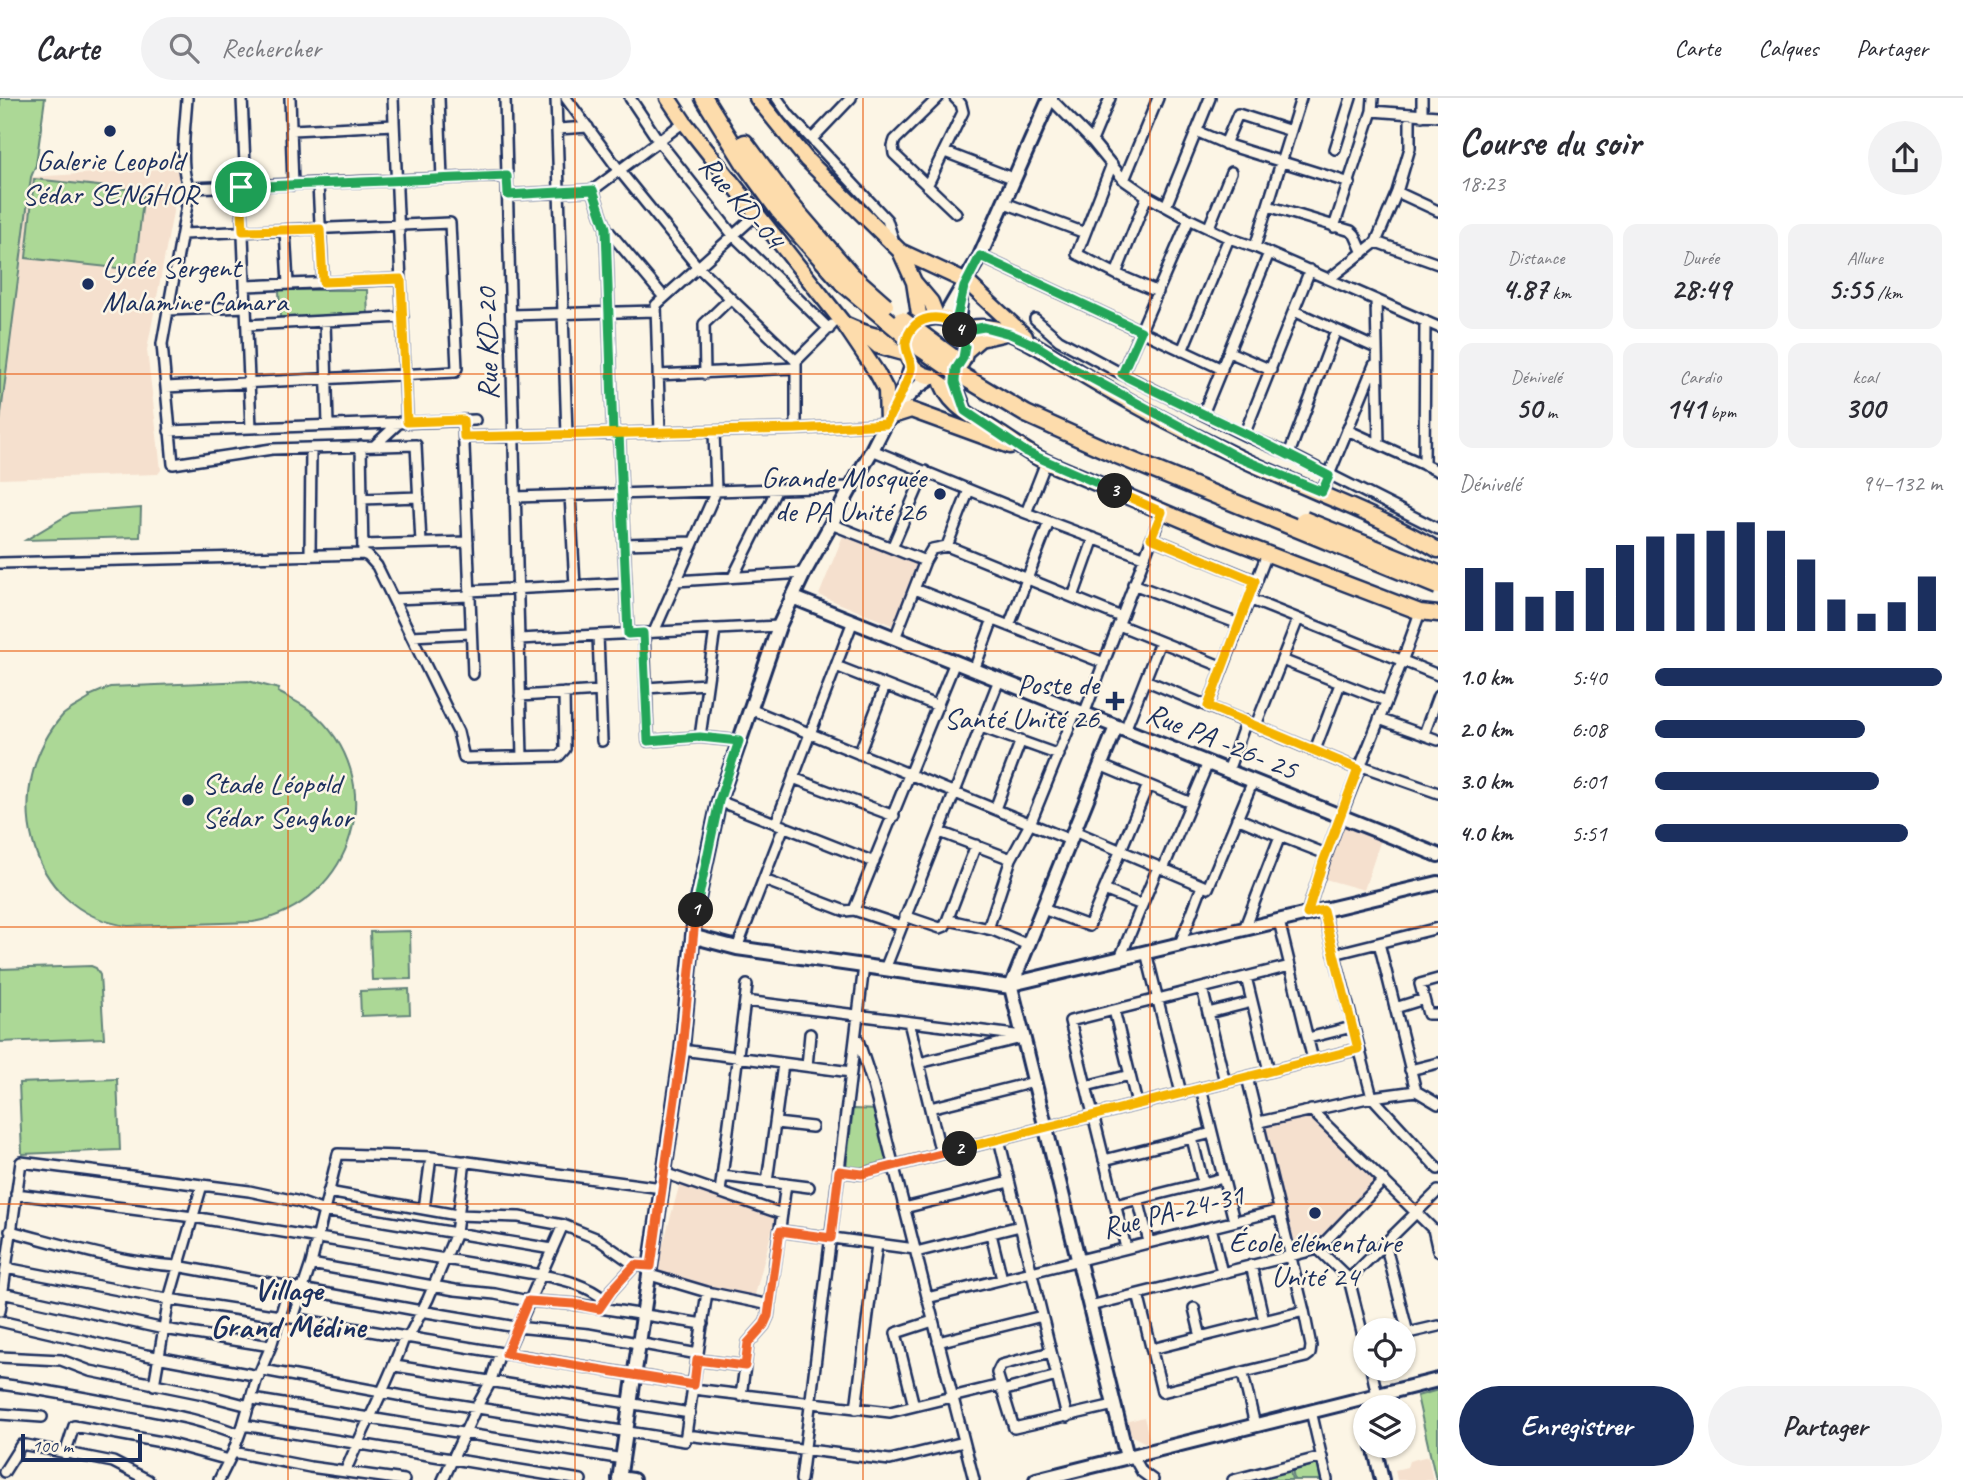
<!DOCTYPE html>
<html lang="fr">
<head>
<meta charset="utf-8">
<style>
  body { margin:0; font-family:Caveat,sans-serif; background:#f2f2f3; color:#2b2b33; height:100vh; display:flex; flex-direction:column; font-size:26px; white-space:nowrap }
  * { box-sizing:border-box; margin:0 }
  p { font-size:23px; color:#7c7c81 }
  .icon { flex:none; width:38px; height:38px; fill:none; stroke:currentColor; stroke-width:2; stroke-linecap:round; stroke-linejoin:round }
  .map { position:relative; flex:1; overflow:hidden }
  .side { display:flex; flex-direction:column; background:#fff; width:525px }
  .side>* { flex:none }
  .fabs { position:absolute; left:1353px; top:1220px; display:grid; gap:14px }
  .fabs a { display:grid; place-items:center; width:63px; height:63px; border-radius:50%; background:#fff; box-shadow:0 2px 5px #0004; font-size:35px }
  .scale { position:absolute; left:21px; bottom:18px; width:121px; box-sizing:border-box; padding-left:7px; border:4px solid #1b2f5e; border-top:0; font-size:19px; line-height:24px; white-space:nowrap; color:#1b2f5e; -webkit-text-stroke:5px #fcf5e5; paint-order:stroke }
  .pin { position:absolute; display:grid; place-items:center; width:60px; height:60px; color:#fff; margin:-30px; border:4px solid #fff; border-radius:50%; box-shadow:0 2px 7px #0007 }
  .km { position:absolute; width:35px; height:35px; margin:-18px; border-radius:50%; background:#222; color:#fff; font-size:19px; line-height:35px; text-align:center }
  .round { display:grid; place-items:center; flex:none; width:74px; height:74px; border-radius:37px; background:#f2f2f3 }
  .headline { display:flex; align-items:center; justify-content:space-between; height:119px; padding:0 21px }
  h1 { font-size:38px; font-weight:700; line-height:52px }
  .stats { display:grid; grid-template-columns:repeat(3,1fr); gap:10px; height:119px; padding:7px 21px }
  .stats div { display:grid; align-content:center; border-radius:14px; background:#f2f2f3; text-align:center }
  .stats b { font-size:30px; font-weight:700 }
  .stats small { font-size:19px; font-weight:400 }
  .stats p { font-size:19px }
  .chart { height:196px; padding:14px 21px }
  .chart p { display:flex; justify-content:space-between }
  .chart svg { width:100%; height:126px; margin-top:7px; stroke:#1b2f5e; stroke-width:6 }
  .button { display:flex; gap:14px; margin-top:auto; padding:14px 21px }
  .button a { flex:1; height:80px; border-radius:42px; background:#1b2f5e; color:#fff; font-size:28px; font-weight:700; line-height:80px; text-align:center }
  .button a+a { background:#f2f2f3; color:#2b2b33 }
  ul { padding:0 21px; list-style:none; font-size:23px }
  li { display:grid; grid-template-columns:112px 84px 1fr; align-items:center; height:52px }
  li i { height:18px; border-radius:9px; background:#1b2f5e }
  header { display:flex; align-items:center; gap:42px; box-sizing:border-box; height:98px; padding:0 35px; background:#fff; border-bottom:2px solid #e1e1e2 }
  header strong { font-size:33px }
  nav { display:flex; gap:38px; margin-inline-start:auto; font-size:24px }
  .search { width:490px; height:63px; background:#f2f2f3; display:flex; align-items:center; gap:18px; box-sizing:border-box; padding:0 24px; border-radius:38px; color:#7c7c81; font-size:26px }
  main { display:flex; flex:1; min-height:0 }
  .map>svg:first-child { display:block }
  .built { fill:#f5e0ce }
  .green { fill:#acd896; stroke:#64847a; stroke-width:2 }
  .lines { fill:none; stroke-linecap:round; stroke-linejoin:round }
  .street-casing { stroke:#1b2f5e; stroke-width:14 }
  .secondary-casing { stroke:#1b2f5e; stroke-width:18 }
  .primary-casing { stroke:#1b2f5e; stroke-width:19 }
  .highway-casing { stroke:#1b2f5e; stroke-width:21 }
  .street { stroke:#fcf5e5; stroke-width:9 }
  .secondary { stroke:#fcf5e5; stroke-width:12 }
  .primary { stroke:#fddcac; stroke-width:14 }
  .highway { stroke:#fddcac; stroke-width:16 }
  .highway-bridge-casing { stroke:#1b2f5e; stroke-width:21; stroke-linecap:butt }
  .highway-bridge { stroke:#fddcac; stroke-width:16 }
  .split-1-casing { stroke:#fff; stroke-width:14 }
  .split-2-casing { stroke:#fff; stroke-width:14 }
  .split-3-casing { stroke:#fff; stroke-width:14 }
  .split-4-casing { stroke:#fff; stroke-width:14 }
  .split-5-casing { stroke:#fff; stroke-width:14 }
  .split-1 { stroke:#22a559; stroke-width:9 }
  .split-2 { stroke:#f0652b; stroke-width:9 }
  .split-3 { stroke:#f5b400; stroke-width:9 }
  .split-4 { stroke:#22a559; stroke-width:9 }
  .split-5 { stroke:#f5b400; stroke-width:9 }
  .grid { fill:none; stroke:#e8590c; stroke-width:2; stroke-opacity:0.55 }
  .poi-dot { fill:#1b2f5e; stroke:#fcf5e5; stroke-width:2.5 }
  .labels { text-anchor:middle; stroke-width:5; stroke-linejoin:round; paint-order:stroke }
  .poi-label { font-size:30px; fill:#1b2f5e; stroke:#fcf5e5 }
  .street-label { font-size:30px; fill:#1b2f5e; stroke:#fcf5e5 }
  .neighbourhood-label { font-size:32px; font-weight:bold; fill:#1b2f5e; stroke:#fcf5e5 }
</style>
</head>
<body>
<header>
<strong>Carte</strong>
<div class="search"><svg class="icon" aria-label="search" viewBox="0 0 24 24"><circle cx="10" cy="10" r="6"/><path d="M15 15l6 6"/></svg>Rechercher</div>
<nav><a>Carte</a><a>Calques</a><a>Partager</a></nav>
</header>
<main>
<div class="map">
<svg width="1438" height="1382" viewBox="0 0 1438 1382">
  <rect width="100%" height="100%" fill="#fcf5e5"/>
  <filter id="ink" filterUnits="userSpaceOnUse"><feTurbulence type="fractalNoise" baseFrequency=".0143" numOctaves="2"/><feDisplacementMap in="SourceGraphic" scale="14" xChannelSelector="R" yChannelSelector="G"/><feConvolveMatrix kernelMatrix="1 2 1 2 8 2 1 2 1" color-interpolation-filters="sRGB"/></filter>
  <g filter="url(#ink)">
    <path class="built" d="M177 70 180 77 147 252 161 372 158 376 0 381V323L31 79Z
      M845 433 921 464 894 528 819 497Z
      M1339 723 1381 741 1364 792 1318 779Z
      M1309 1015 1377 1082 1312 1147 1294 1152 1262 1028Z
      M680 1085 776 1117 754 1201 655 1175Z
      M1144 1319 1150 1344H1144L1130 1337 1125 1324Z
      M1428 1358 1433 1382H1397L1395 1372 1407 1369 1409 1363Z"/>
    <path class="green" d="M0 0H45L36 67 31 79 0 323Z
      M34 81 144 93 135 172 26 160Z
      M279 192H367L368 221 280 220Z
      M141 410 140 439 26 442 71 415Z
      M248 583 279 591 278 594C289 600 301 605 311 613 392 680 355 805 253 824L128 828C24 814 0 688 63 617 71 610 81 606 90 600L89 598 110 589Z
      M410 833 411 881 372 882 370 834Z
      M91 868 96 870 100 877 104 940 0 944V871Z
      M409 891 410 916 361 918 360 893Z
      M117 981 120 1052 22 1056 19 985Z
      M853 1011 877 1012 890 1067 862 1073 846 1071Z
      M1438 1292V1382H1436L1417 1298Z
      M1320 1363 1324 1382H1294L1292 1370Z
      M1290 1373 1292 1382H1258L1257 1381Z"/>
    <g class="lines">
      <defs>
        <path id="street" d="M187 0C186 21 178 75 190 90L162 246 173 366 272 351 416 347 421 445
          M242 0 246 89
          M290 0 293 87
          M393 0 407 324
          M439 0 442 81
          M505 0 522 659
          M556 0 567 337
          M566 0 619 72 697 168 796 263
          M630 0 658 42 732 136 829 231
          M777 0 789 17 887 122 894 144
          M938 0 895 42 893 48 894 56 956 115
          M1050 0 1092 43 1124 82 1147 98 1189 121 1229 140 1255 149 1438 229
          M1422 0V18
          M1372 13 1438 18
          M558 31 588 29
          M292 32 394 27
          M1196 33 1231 48 1350 85
          M813 40 851 0
          M1092 43 1110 0
          M1225 46 1238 16 1291 33
          M1335 51 1351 0
          M945 54 1015 81
          M1112 66 1077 156 1116 176 1158 194
          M1124 82 1158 0
          M318 86 323 184
          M927 88 963 14 961 6 955 0
          M241 89 251 330
          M190 90 507 78
          M593 92 606 130 613 336
          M1397 94 1438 113
          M508 97 593 92 684 24
          M1005 105 1085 135
          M1166 108 1210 0
          M1268 108 1351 133 1355 137 1363 155
          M1189 121 1122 276 1244 337 1289 356 1438 431
          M1209 129 1231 74
          M1334 129 1372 13 1373 0
          M606 130 663 198
          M285 132 288 186
          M1376 144 1438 166
          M1255 149 1301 0
          M980 158 1222 271
          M1116 176 1147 98
          M1329 181 1376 144 1397 94 1410 50V17
          M246 188 401 181
          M1376 202 1379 346
          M168 212 247 209
          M1294 213 1376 250
          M511 217 655 213
          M1035 221 1059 242 1122 276
          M325 223 328 327
          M247 227 403 219
          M1182 253 1229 140
          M1229 254 1271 272
          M796 263 832 227
          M796 265V331
          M705 276 704 226 730 201
          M658 277 795 270
          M166 289 455 274 457 270 450 125 183 136
          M1203 316 1269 155
          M463 322 473 576
          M1347 332 1438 373
          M169 333 475 322
          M619 335 628 536
          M660 335 656 207 756 117
          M1244 337 1310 172
          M464 339 796 331 885 326
          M361 348 363 456
          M374 348 400 324
          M872 352 1026 415 1143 459
          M1289 356 1336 232
          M1424 367 1425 223
          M1322 394 1374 267
          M570 397 575 488
          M515 399 850 389
          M362 401 419 399
          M1026 415 1046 364
          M831 426 925 463
          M1151 440 1256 483
          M624 446 693 444
          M363 447 468 444
          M947 448 969 392
          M892 450 925 373
          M310 457 311 350
          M0 465 363 456 368 458 377 468 458 634 464 660 559 658 565 651 564 595
          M733 479 777 391
          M676 483 804 475
          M1133 486 1239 526
          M915 491 1104 565
          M469 493 626 485
          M1073 499 1094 440
          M393 501 470 498
          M1249 501 1438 577
          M1119 527 1223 569
          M1009 528 1049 424
          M654 534 716 393 714 333
          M644 535 648 643 700 639 739 643
          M598 537 602 643
          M411 538 471 535
          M895 540 925 463 932 451 947 448 1121 519
          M519 541 779 528
          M1282 562 1386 603
          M836 568 938 608
          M974 572 993 521
          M1145 582 1358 671
          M646 590 706 586
          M520 598 600 593
          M1208 608 1267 456
          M750 611 1070 742
          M1084 616 1162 414
          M1379 621 1438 642
          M1256 627 1298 521
          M981 629 1059 657
          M1125 632 1160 544
          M1424 636 1438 598
          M700 639 715 531
          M1315 652 1340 586
          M859 656 885 588
          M1100 667 1191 705
          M1359 667 1438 695
          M1228 673 1246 623
          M793 680 894 718
          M719 703 874 764
          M995 711 1021 642
          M1237 720 1280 738
          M776 725 853 523
          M1074 733 1208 790 1253 683
          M940 734 1011 761
          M1163 771 1208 665
          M764 782 845 813 854 812 955 564
          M1104 792 1142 807
          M1043 811 1089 828 1148 687
          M854 812 902 828
          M1323 812 1372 999 1438 1071
          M1307 816C1338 712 1385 616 1420 514
          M905 818 940 830 945 828 976 747
          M949 822 993 832 1028 847
          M1279 823 1313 962
          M988 831 1011 761 1030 726 1076 613
          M1244 831 1280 738 1326 756
          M1379 845 1416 993 1438 1006
          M1180 846 1202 788
          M737 850 784 728
          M1146 854 1181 995
          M1334 856 1438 830
          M1120 860 1158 769
          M885 871 999 582
          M1246 879 1269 973
          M1438 881 1420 886 1428 916H1438
          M1202 890 1225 984
          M745 903 1023 938
          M1395 910 1424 901
          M1114 912 1137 1006
          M1208 915 1252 904
          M909 924 941 1056
          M1308 940 1352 929
          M858 942 873 987 974 1382
          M682 952 851 974
          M919 965 1022 940
          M807 968 810 936
          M1410 972 1438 965
          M1086 988 1130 977
          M1201 990 1234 1123
          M930 1010 1034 984
          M1311 1012 1438 1136
          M1259 1024 1372 999 1416 993
          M776 1025 812 1029
          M1192 1040 1203 1085
          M999 1041 1067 1319
          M1104 1062 1212 1035
          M839 1073 861 1076 1358 951
          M664 1075 782 1116
          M722 1078 809 1089
          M767 1084 783 966
          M328 1094 457 1117 519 1119 563 1127 598 1141 635 1167 651 1169
          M720 1094 747 887
          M16 1096 193 1119 541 1177C564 1181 587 1187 605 1202
          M1138 1101 1149 1144
          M1115 1107 1223 1080
          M904 1110 1009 1084
          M424 1111 431 1059
          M1211 1129 1222 1175
          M1433 1131 1438 1153
          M10 1133C65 1147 121 1165 177 1168L421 1213 516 1229 588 1236 698 1256
          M780 1133 915 1151
          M991 1136 1002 1181
          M1385 1145 1408 1235 1438 1228
          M1126 1150 1070 923 1290 868
          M1318 1151 1349 1181 1365 1246
          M916 1154 1020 1128
          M311 1166 455 1192 495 1196 528 1203 574 1206 703 1226
          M1251 1167 1264 1223
          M6 1170 155 1199 280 1218 694 1287
          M650 1177 707 1194 770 1207
          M1349 1181 1438 1093
          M2 1195 164 1231 271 1248
          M1138 1196 1162 1294 1306 1259 1310 1256 1311 1248 1304 1213 1247 979
          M927 1200 1280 1112
          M602 1206 612 1192 635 1167
          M1090 1208 1318 1151 1384 1082
          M1194 1210 1201 1239
          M0 1213 21 1064 249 1093 296 1103 324 1113 552 1151
          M293 1220 311 1166 338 1056 431 1059 662 1090
          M0 1223 146 1257 259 1278
          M408 1240 428 1201 456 1135 465 1063
          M938 1244 1042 1218
          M1152 1251 1304 1213
          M1051 1254 1001 1267 997 1275 1014 1330 1114 1307
          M506 1256 563 1127
          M0 1259 61 1262 90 1273 199 1295 249 1308
          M697 1262 745 1268
          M395 1268 690 1315
          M1371 1270 1377 1297
          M263 1272 403 1298 685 1343 707 1194
          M1243 1276 1255 1327
          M0 1286C38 1291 75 1298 113 1305 159 1315 194 1319 239 1336
          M154 1287 169 1201 202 1087
          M693 1291 890 1314 1001 1287
          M1002 1293 1057 1278
          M741 1298 748 1245 764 1227 768 1218 786 1086
          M252 1301 623 1361
          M914 1308 896 1235 933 1223
          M856 1311 877 1146
          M1311 1313 1327 1382
          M0 1316 42 1319
          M243 1327 581 1382
          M686 1337 890 1362 964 1344
          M233 1354 310 1369 404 1382
          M65 1356 74 1328 167 1345 229 1362
          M1133 1358 1142 1374 1153 1382
          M346 1372C364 1328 389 1285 404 1240
          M4 1374 21 1347H26L113 1364 148 1382
          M219 1382 233 1354 243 1327 256 1283 271 1248 289 1189
          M443 1382 476 1310 490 1285 500 1255
          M801 1382 864 868
          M1233 1382 1322 1359"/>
        <path id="secondary" d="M944 220 980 158 1050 0
          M958 229 960 203
          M899 307 919 288 933 279
          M792 499 1438 757
          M1116 629 1011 889 1127 1359
          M695 839 737 850 1011 889
          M1012 886 1438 785
          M1374 1348 1382 1382
          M619 1380 633 1382
          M619 1382 682 952 695 815 719 703 779 528 804 475 872 352 906 285 912 267
          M1036 1382 1438 1282"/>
        <path id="primary" d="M668 0 684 24 844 226 877 275 886 292 887 323
          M757 0 807 62 900 153 914 184 920 223
          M900 153 967 184 1025 238
          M915 185 931 204 937 219
          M906 249a30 30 0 1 1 60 0a30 30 0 1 1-60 0Z
          M844 226C866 236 884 243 908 237
          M961 233C994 219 1032 245 1059 262 1115 297 1177 330 1236 358 1303 391 1374 414 1438 452
          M868 239 878 248 907 256
          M965 254 980 241 1002 236
          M956 271V291L964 312
          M940 279C947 309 975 319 999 335 1015 345 1029 356 1046 364L1221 438 1420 514 1438 516
          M889 319 911 312 1010 348"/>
        <path id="highway" d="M704 0 745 66 780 114 843 185
          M745 45 790 106 851 177"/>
      </defs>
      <use href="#street" class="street-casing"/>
      <use href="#secondary" class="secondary-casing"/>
      <use href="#primary" class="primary-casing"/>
      <use href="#highway" class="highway-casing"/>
      <use href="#street" class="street"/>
      <use href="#secondary" class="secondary"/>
      <use href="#primary" class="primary"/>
      <use href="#highway" class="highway"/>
      <defs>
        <path id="highway-bridge" d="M851 177 885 207
          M843 185 922 251 954 273 1026 316 1115 356 1438 488
          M902 222 960 265
          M1304 422 1438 476"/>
      </defs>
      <use href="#highway-bridge" class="highway-bridge-casing"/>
      <use href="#highway-bridge" class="highway-bridge"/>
    </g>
  </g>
  <g class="lines" filter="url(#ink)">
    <defs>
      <path id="split-1" d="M241 89 507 78 508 97 593 92 606 130 613 336 619 335 628 536 643 535 648 643 700 639 739 643 719 703 696 812"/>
      <path id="split-2" d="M696 812 682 952 651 1168 635 1167 612 1192 599 1211 574 1206 528 1203 506 1256 694 1287 697 1262 745 1268 748 1245 764 1227 768 1218 780 1133 831 1140 839 1073 862 1076 960 1051"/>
      <path id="split-3" d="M960 1051 1358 951 1323 812 1307 816 1323 764 1358 671 1208 608 1255 483 1151 440 1162 414 1115 393"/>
      <path id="split-4" d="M960 232 961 233 984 229 1010 236 1037 248 1074 271 1237 359 1322 394 1329 378C1263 342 1194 313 1127 279L1122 276 1141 233 980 158 964 189 957 219 958 229 965 248 963 260 956 271 955 284 965 313 1026 354 1115 393"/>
      <path id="split-5" d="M241 89 243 133 320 131 323 184 401 181 407 324 463 322 464 339 796 331 886 326C894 308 906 290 911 271 913 263 905 254 906 245 910 217 944 212 960 232"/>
    </defs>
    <use href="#split-1" class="split-1-casing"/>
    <use href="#split-2" class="split-2-casing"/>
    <use href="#split-3" class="split-3-casing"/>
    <use href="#split-4" class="split-4-casing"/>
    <use href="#split-5" class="split-5-casing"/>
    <use href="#split-1" class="split-1"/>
    <use href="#split-2" class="split-2"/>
    <use href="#split-3" class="split-3"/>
    <use href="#split-4" class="split-4"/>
    <use href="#split-5" class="split-5"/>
  </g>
  <path class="grid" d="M288 0V1382M575 0V1382M863 0V1382M1150 0V1382M0 276H1438M0 553H1438M0 829H1438M0 1106H1438"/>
  <g class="poi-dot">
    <circle cx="110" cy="33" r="7"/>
    <circle cx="88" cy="186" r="7"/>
    <circle cx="940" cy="396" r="7"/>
    <path d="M1111.5 592.5h7v7h7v7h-7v7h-7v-7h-7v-7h7z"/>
    <circle cx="188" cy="702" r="7"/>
    <circle cx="1315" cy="1115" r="7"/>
  </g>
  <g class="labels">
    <g class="poi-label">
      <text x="110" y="72">Galerie Leopold<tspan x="110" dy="34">Sédar SENGHOR</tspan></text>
      <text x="102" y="179" text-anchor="start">Lycée Sergent<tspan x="102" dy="34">Malamine Camara</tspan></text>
      <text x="926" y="389" text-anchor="end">Grande Mosquée<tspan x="926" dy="34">de PA Unité 26</tspan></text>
      <text x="1099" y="596" text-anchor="end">Poste de<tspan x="1099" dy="34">Santé Unité 26</tspan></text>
      <text x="202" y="695" text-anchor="start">Stade Léopold<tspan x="202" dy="34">Sédar Senghor</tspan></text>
      <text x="1315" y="1154">École élémentaire<tspan x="1315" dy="34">Unité 24</tspan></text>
    </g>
    <g class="street-label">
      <text transform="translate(742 104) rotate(49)" y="10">Rue KD-04</text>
      <text transform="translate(487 246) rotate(-91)" y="10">Rue KD-20</text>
      <text transform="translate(1222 643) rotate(22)" y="10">Rue PA -26- 25</text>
      <text transform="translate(1173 1113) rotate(-14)" y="10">Rue PA-24-31</text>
    </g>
    <g class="neighbourhood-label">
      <text x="288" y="1202">Village<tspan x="288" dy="37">Grand Médine</tspan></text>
    </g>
  </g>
</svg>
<div class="fabs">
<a><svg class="icon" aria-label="locate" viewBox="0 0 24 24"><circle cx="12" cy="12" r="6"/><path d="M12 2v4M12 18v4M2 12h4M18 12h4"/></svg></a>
<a><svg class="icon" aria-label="layers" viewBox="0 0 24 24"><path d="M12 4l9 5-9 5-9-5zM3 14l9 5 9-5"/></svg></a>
</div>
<div class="scale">100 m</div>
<div class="pin" style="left:241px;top:89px;background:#1e9e55"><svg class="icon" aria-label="arrive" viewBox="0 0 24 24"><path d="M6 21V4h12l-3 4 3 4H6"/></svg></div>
<b class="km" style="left:696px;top:812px">1</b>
<b class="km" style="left:960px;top:1051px">2</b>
<b class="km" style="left:1115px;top:393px">3</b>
<b class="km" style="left:960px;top:232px">4</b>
</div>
<section class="side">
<div class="headline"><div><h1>Course du soir</h1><p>18:23</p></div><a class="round"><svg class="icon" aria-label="share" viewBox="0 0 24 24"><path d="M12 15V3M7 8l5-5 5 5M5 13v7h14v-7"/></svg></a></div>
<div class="stats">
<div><p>Distance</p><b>4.87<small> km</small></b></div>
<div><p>Durée</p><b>28:49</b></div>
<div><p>Allure</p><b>5:55<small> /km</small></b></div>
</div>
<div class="stats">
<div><p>Dénivelé</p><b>50<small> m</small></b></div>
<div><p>Cardio</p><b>141<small> bpm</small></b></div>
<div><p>kcal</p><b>300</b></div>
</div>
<div class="chart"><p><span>Dénivelé</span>94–132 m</p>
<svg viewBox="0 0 160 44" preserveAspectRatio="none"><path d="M5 44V22M15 44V27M25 44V32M35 44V30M45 44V22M55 44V14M65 44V11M75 44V10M85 44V9M95 44V6M105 44V9M115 44V19M125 44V33M135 44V38M145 44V34M155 44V25"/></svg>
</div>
<ul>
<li><b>1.0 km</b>5:40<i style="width:100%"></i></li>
<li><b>2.0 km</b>6:08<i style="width:73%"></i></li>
<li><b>3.0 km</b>6:01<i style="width:78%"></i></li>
<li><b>4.0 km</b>5:51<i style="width:88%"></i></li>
</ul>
<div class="button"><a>Enregistrer</a><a>Partager</a></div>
</section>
</main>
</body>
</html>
